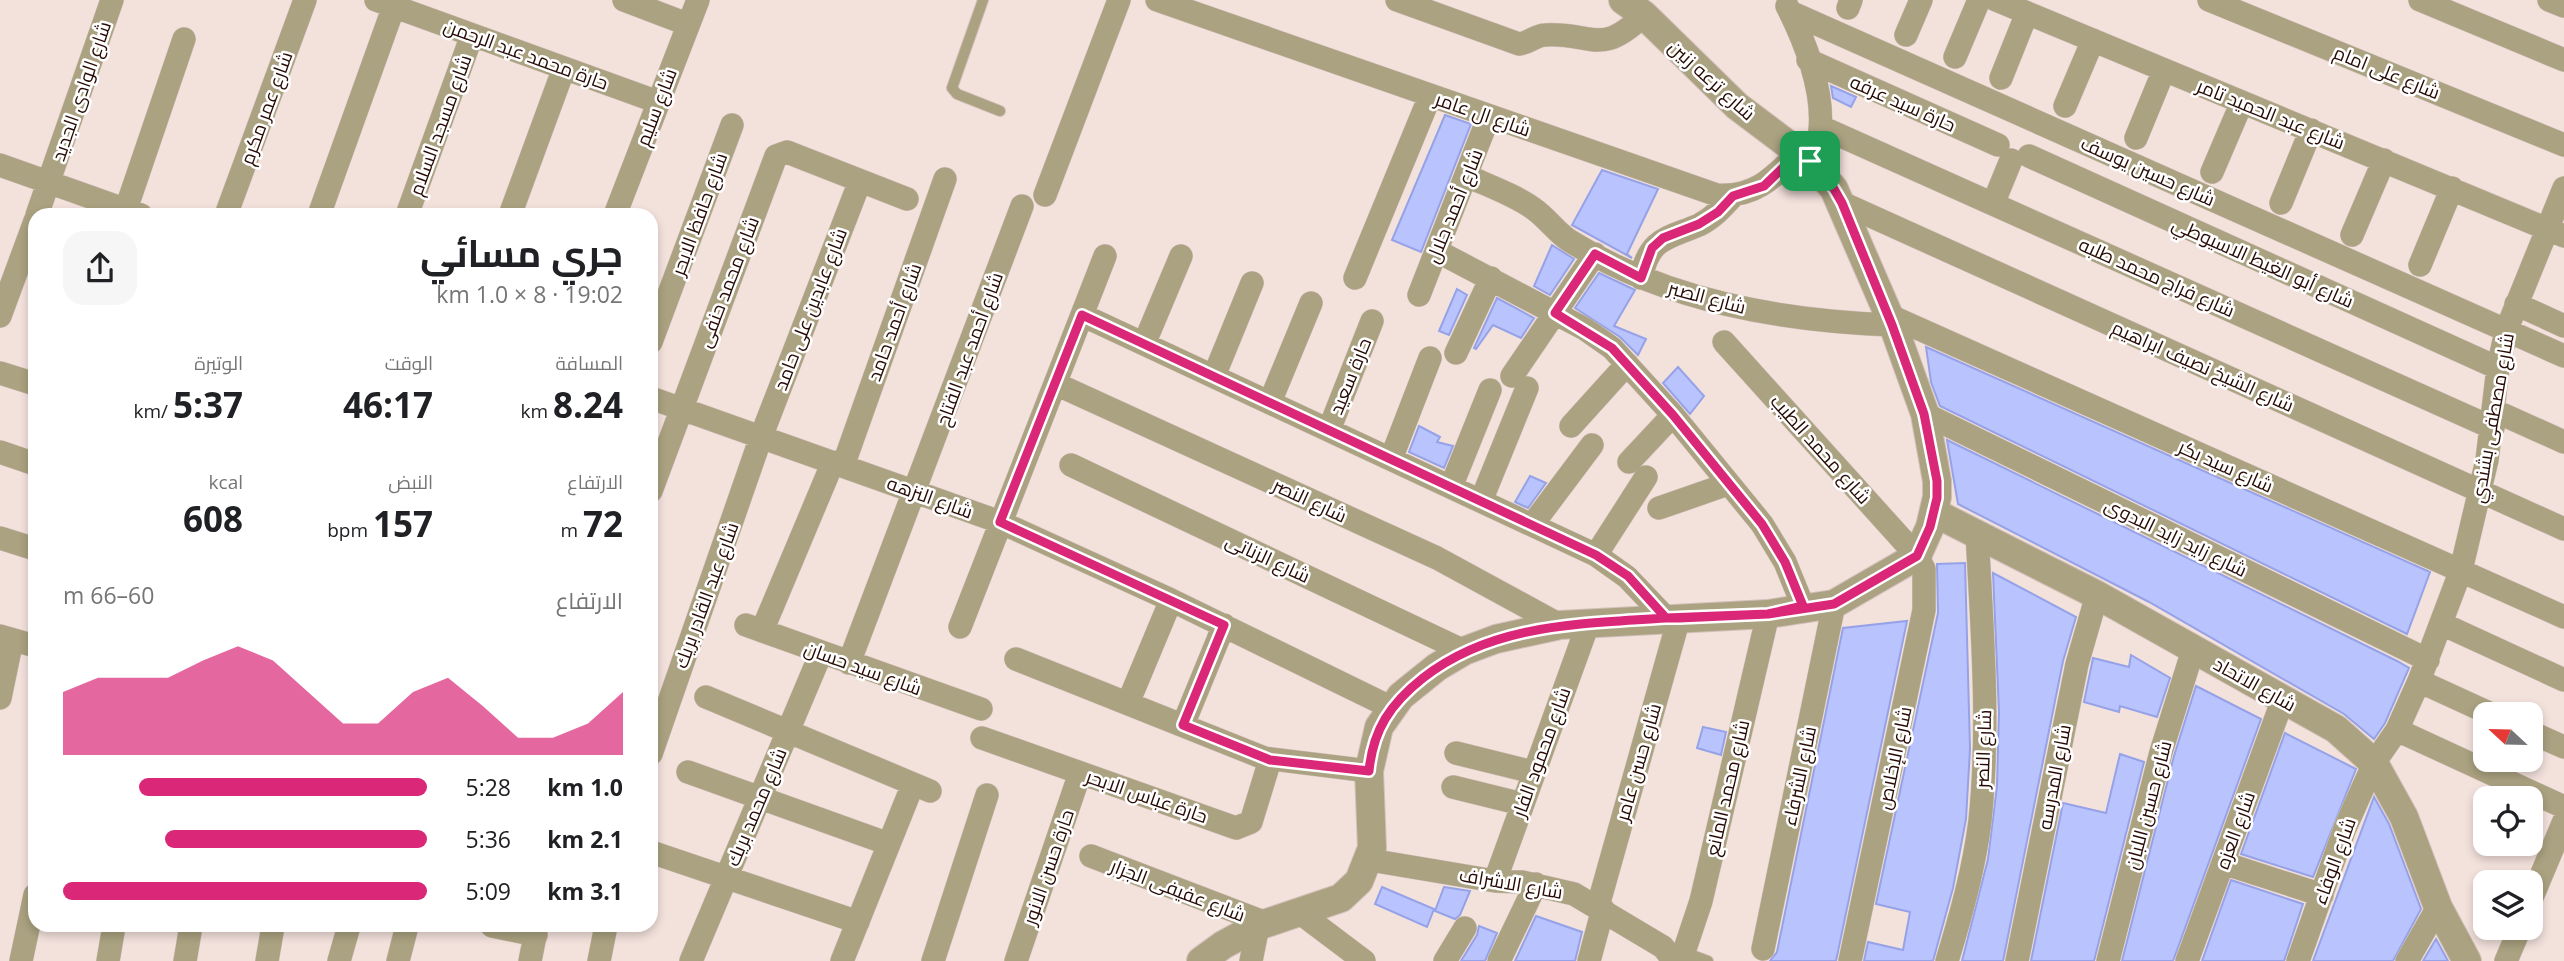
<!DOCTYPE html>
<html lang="ar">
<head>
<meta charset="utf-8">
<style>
  body { margin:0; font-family:"Open Sans",Cairo,sans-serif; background:#f6f6f6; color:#202124; direction:rtl; height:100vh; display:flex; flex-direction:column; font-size:26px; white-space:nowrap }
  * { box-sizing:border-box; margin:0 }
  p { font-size:23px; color:#757577 }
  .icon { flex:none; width:38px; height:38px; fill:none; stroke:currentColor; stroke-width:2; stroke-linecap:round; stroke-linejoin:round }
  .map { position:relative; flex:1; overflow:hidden; direction:ltr }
  .details { position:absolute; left:28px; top:208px; width:630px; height:724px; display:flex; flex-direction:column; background:#fff; border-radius:21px; box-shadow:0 4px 10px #0003; direction:rtl }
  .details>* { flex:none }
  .needle { width:46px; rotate:292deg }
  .controls { position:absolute; left:2473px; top:702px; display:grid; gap:14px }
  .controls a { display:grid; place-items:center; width:70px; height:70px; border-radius:14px; background:#fff; box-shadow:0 4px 10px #0003; font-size:35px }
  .pin { position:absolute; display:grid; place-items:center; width:60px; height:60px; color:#fff; margin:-30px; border-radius:14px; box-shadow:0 4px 10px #0006 }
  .round { display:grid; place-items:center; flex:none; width:74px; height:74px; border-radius:21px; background:#f6f6f6 }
  .head { display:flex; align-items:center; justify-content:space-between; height:119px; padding:0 35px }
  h1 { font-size:38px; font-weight:700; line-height:52px }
  .metrics { display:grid; grid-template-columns:repeat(3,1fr); gap:10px; height:119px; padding:7px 35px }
  .metrics div { display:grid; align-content:center }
  .metrics b { font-size:35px; font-weight:700 }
  .metrics small { font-size:19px; font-weight:400 }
  .metrics p { font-size:19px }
  .chart { height:196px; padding:14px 35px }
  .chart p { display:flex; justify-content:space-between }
  .chart svg { width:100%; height:126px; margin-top:7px; fill:#db2777; opacity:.7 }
  ul { padding:0 35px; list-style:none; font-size:23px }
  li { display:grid; grid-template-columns:112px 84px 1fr; align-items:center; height:52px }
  li i { height:18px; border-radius:9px; background:#db2777 }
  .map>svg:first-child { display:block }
  .building { fill:#b9c4fe; stroke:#95a2e8; stroke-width:2 }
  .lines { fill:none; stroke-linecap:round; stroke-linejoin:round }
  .service-casing { stroke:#d2bfb9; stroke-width:12 }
  .minor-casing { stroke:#d2bfb9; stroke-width:24 }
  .tertiary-casing { stroke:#d2bfb9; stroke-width:30 }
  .service { stroke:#aaa280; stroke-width:10 }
  .minor { stroke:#aaa280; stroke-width:23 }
  .tertiary { stroke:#aaa280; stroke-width:28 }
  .route-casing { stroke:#fff; stroke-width:14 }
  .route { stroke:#db2777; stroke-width:9 }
  .labels { text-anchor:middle; stroke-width:5; stroke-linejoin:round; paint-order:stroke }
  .street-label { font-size:19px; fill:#270a04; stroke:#fff }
</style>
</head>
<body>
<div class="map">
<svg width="2564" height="961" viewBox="0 0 2564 961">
  <rect width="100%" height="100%" fill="#f3e1dc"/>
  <path class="building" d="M1831 86 1856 97 1851 107 1833 98Z
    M1445 115 1471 124 1421 252 1392 240Z
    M1602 170 1658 189 1627 254 1632 258 1572 225Z
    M1552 245 1574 259 1550 295 1534 286Z
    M1599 273 1635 290 1614 326 1646 339 1638 355 1620 337 1575 308Z
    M1457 289 1467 295 1449 335 1439 331Z
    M1497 298 1534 318 1521 338 1493 325 1476 349 1474 348Z
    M1926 347 2430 572 2407 634 1940 406 1931 382Z
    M1678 367 1704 396 1690 414 1663 383Z
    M1419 426 1440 437 1437 442 1453 446 1444 468 1409 452Z
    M1947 440 2397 661 2409 668 2385 723 2374 739 2344 714 2149 602 1958 504Z
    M1530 476 1546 483 1528 508 1515 502Z
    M1965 563 1970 749 1966 819 1953 888 1933 961H1864L1868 942 1903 950 1910 912 1876 904 1938 613 1937 564Z
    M1993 573 2076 617 2063 661 2003 961H1962L1988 859 1997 786 1999 712Z
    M1907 621 1836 961H1770L1777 952 1843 628Z
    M2131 655 2170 678 2157 717 2120 706 2119 712 2084 702 2093 658 2129 667Z
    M2196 686 2261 719 2173 961H2122L2174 756Z
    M1703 727 1726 732 1721 755 1697 748Z
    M2285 733 2356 769 2313 877 2241 854Z
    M2120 754 2144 762 2094 961H2031L2063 803 2106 813Z
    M2374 797 2389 824 2421 909 2393 961H2313Z
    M2231 880 2303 904 2284 961H2202Z
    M1382 887 1434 909 1427 927 1375 904Z
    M1444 887 1470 891 1460 915 1455 919 1435 911Z
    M1536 916 1582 932 1575 961H1515Z
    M1479 926 1497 933 1485 961H1461L1477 935Z
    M2436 939 2448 961H2423Z"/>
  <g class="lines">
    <defs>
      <path id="service" d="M983 0 952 88 957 94 1000 111
        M1684 952 1708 961"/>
      <path id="minor" d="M376 0 658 102
        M624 0 687 24
        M1157 0 1717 195C1755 198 1774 177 1799 152
        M1397 0 1519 44C1529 43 1536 35 1545 35 1593 32 1599 58 1644 15
        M1996 0 2564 236
        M2209 0 2564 145
        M2420 0 2564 60
        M2549 0 2564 6
        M1787 6C1805 41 1824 90 1820 130 1819 141 1814 151 1810 161
        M1848 8 1851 0
        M1790 12 2564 356
        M1906 35 1921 0
        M1955 57 1979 0
        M1808 60 1998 145
        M2001 78 2027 13
        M2065 106 2093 40
        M1821 127 2493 428
        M2136 138 2164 70
        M2029 156 2498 368
        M0 165 141 215
        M2212 172 2242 102
        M1467 176C1489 186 1515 195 1534 209 1547 218 1557 233 1570 241 1666 301 1781 321 1893 325
        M1045 195 1119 0
        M1842 203 2564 529
        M2281 203 2311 130
        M1993 204 2011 160
        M37 215 112 0
        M124 215 184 39
        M226 215 305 0
        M319 215 394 6
        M407 215 472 35
        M510 215 564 68
        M615 215 698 0
        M2352 235 2384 160
        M1437 251 1585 329 1612 348 1673 415 1762 524 1785 562 1803 606
        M2420 265 2452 188
        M1355 278 1430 96
        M1641 278C1649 238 1666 239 1699 225 1713 218 1723 207 1733 196
        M1419 295 1489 116
        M2516 304 2564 326
        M1082 315 1596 555 1627 577 1666 618
        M1888 315 2564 617
        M0 316 35 221
        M651 342 732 125
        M1724 342 1917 556 1924 569V610L1850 961
        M1144 344 1181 256
        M1456 353 1491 278
        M0 373 35 384
        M1214 376 1252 283
        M1512 376 1595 254
        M1056 384 1437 558 1560 625
        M651 398 1000 522 1171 600 1390 707
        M1270 402 1311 303
        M2495 411 2564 442
        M1925 414 2428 660
        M1571 426 1627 364
        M1329 430 1372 321
        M0 452 35 464
        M1391 459 1430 358
        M1629 462 1673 415
        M1071 465 1464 651
        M843 466 945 179
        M1451 487 1490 390
        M651 491 776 156 787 152 907 199
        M1481 501 1527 388
        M1659 508 1728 484
        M1532 525 1592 445
        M0 538 35 549
        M1596 555 1646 477
        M2442 624 2564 680
        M746 625 981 709
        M960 627 1105 256
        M762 631 833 462
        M0 636 35 646
        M1016 659 1264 758 1369 771
        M849 663 1022 206
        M2419 681 2491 714
        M706 697 930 791
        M0 698 12 640
        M1128 703 1171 600
        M1183 725 1224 625
        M2397 730 2564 807
        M2530 732 2564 747
        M982 738 1236 828 1251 822 1270 760
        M1456 753 1533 772
        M651 754 761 437 860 181
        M688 772 889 844
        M1453 787 1522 804
        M651 852 858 922
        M1091 856 1266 923
        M1370 860 1495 881 1522 882 1574 894 1663 947 1674 961
        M2223 863 2322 895
        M1495 881 1588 624
        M2530 902 2564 821
        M1598 906 1679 618
        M1299 912 1364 961
        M492 926 536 935
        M1763 949 1834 604
        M21 961 35 895
        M108 961 114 926
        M185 961 191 926
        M267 961 273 926
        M339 961 349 926
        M398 961 407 926
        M530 961 537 926
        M599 961 606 926
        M691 961 821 653
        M842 961 913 784
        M933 961 987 795
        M1016 961 1080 773
        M1251 961 1258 926
        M1445 961 1465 928
        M1499 961 1536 884
        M1589 961 1603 909
        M1681 961 1701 901 1768 614
        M1947 961C1961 915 1974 869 1980 821 1990 725 1982 628 1977 533
        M2017 961 2077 664 2097 595
        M2108 961 2161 752 2193 650
        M2187 961 2283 699
        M2298 961 2345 828 2374 763 2397 730 2419 681 2461 570 2487 460 2498 368 2506 331 2564 188
        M2407 961 2438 907
        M2506 961 2520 928"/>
      <path id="tertiary" d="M1935 513 2097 595 2336 729 2374 763 2404 817 2438 907 2467 961
        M1201 961 1223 945 1258 926 1341 898 1359 881 1372 848 1369 771 1379 727 1401 696 1437 667 1464 651 1496 639 1560 625 1768 614 1834 604 1917 556 1930 527 1937 497V481L1925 414 1893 325 1834 189 1810 161 1737 106 1644 15 1623 0"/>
    </defs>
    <use href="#service" class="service-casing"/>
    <use href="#minor" class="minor-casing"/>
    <use href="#tertiary" class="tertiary-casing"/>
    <use href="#service" class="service"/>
    <use href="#minor" class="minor"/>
    <use href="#tertiary" class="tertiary"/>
  </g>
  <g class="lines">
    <defs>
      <path id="route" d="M1810 161 1834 189 1842 203 1892 325 1924 414 1937 481V498L1930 527 1917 556 1834 604 1768 614 1679 618H1666C1581 624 1493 623 1423 678 1390 704 1373 730 1369 771L1270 760 1183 725 1224 625 1000 522 1082 315 1596 555 1628 576 1666 618 1768 614 1803 606 1785 562 1762 524 1673 415 1612 348 1555 313 1595 254 1641 278 1652 248 1663 238 1699 224 1718 212 1733 196 1764 186 1799 152 1810 161"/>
    </defs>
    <use href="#route" class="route-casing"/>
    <use href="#route" class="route"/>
  </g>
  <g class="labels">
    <g class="street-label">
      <text transform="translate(526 54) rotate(20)" y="7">حارة محمد عبد الرحمن</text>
      <text transform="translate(2387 72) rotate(22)" y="7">شارع على امام</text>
      <text transform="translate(1712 80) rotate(42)" y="7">شارع ترعه زنين</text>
      <text transform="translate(81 91) rotate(-71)" y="7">شارع الوادى الجديد</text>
      <text transform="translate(1903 103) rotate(24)" y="7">حارة سيد عرفه</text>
      <text transform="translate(656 107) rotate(-69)" y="7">شارع سليم</text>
      <text transform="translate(266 108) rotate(-70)" y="7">شارع عمر مكرم</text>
      <text transform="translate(1483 114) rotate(19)" y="7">شارع ال عامر</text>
      <text transform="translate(2271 114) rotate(22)" y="7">شارع عبد الحميد تامر</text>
      <text transform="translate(440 125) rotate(-70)" y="7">شارع مسجد السلام</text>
      <text transform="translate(2148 171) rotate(24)" y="7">شارع حسين يوسف</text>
      <text transform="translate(1454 206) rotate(-68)" y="7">شارع أحمد جلال</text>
      <text transform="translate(699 214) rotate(-70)" y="7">شارع حافظ الابحر</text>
      <text transform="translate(2263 262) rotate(24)" y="7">شارع أبو الغيط الاسيوطي</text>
      <text transform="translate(2157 277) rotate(24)" y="7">شارع فراج محمد طلبه</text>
      <text transform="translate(728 282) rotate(-69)" y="7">شارع محمد حنفى</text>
      <text transform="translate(1707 297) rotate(15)" y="7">شارع الصبر</text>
      <text transform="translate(810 309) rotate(-69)" y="7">شارع عابدين على حامد</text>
      <text transform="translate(894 322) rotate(-70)" y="7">شارع أحمد حامد</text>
      <text transform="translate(969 349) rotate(-70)" y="7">شارع أحمد عبد الفتاح</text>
      <text transform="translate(2203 366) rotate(24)" y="7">شارع الشيخ نصيف ابراهيم</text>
      <text transform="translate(1350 376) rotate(-68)" y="7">حارة سعيد</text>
      <text transform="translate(2492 418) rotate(-80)" y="7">شارع مصطفى بشندي</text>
      <text transform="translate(1821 449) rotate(48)" y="7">شارع محمد الطيب</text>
      <text transform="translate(2226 466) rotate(24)" y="7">شارع سيد بكر</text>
      <text transform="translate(930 497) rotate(20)" y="7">شارع النزهه</text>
      <text transform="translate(1310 500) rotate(25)" y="7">شارع النصر</text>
      <text transform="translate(2176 537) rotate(26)" y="7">شارع زايد زايد البدوى</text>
      <text transform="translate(1268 558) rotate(25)" y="7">شارع الزناتى</text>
      <text transform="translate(706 595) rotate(-70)" y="7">شارع عبد القادر بريك</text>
      <text transform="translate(863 668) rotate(20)" y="7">شارع سيد حسان</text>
      <text transform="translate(2255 684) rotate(29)" y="7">شارع الاتحاد</text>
      <text transform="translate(1983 749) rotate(-88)" y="7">شارع النصر</text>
      <text transform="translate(1541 752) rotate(-70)" y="7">شارع محمود الفار</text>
      <text transform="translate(1894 758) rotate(-78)" y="7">شارع الإخلاص</text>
      <text transform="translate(1638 762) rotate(-74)" y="7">شارع حسن عامر</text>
      <text transform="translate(1799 776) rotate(-78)" y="7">شارع الشرفاء</text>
      <text transform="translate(2054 777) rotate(-79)" y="7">شارع المدرسه</text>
      <text transform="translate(1727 788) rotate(-77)" y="7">شارع محمد المانع</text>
      <text transform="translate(1147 796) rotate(19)" y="7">حارة عباس الابحر</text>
      <text transform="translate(2148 805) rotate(-75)" y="7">شارع حسين اللبان</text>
      <text transform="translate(756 807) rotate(-67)" y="7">شارع محمد بريك</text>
      <text transform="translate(2235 830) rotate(-70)" y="7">شارع العزه</text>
      <text transform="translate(2334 861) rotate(-70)" y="7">شارع الوفاء</text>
      <text transform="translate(1048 867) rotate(-71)" y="7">حارة حسن الانور</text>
      <text transform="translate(1511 883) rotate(10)" y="7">شارع الاشراف</text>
      <text transform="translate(1178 890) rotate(21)" y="7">شارع عفيفى الجزار</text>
    </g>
  </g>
</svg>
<div class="controls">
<a><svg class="needle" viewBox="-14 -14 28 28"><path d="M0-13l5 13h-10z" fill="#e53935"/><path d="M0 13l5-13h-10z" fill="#757577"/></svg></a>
<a><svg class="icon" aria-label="locate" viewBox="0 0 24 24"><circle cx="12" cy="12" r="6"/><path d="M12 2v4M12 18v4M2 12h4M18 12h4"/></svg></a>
<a><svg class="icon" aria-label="layers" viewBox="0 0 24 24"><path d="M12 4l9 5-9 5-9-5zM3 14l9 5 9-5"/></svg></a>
</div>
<div class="pin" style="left:1810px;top:161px;background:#1e9e55"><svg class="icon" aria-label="arrive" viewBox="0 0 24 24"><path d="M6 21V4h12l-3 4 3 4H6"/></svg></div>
<section class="details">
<div class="head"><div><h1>جري مسائي</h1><p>19:02 · 8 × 1.0 km</p></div><a class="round"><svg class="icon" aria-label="share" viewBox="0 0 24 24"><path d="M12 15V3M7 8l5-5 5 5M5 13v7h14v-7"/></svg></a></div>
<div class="metrics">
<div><p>المسافة</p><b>8.24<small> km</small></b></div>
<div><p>الوقت</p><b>46:17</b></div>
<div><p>الوتيرة</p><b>5:37<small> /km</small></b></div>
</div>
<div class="metrics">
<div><p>الارتفاع</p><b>72<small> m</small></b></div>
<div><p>النبض</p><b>157<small> bpm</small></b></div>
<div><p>kcal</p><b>608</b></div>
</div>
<div class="chart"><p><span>الارتفاع</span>60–66 m</p>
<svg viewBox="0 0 160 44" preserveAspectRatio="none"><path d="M0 44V22L10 17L20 17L30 17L40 11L50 6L60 11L70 22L80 33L90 33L100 22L110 17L120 27L130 38L140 38L150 33L160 22V44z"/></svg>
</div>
<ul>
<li><b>1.0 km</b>5:28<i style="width:79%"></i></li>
<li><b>2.1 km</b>5:36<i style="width:72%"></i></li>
<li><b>3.1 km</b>5:09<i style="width:100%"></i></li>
</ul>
</section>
</div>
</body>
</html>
